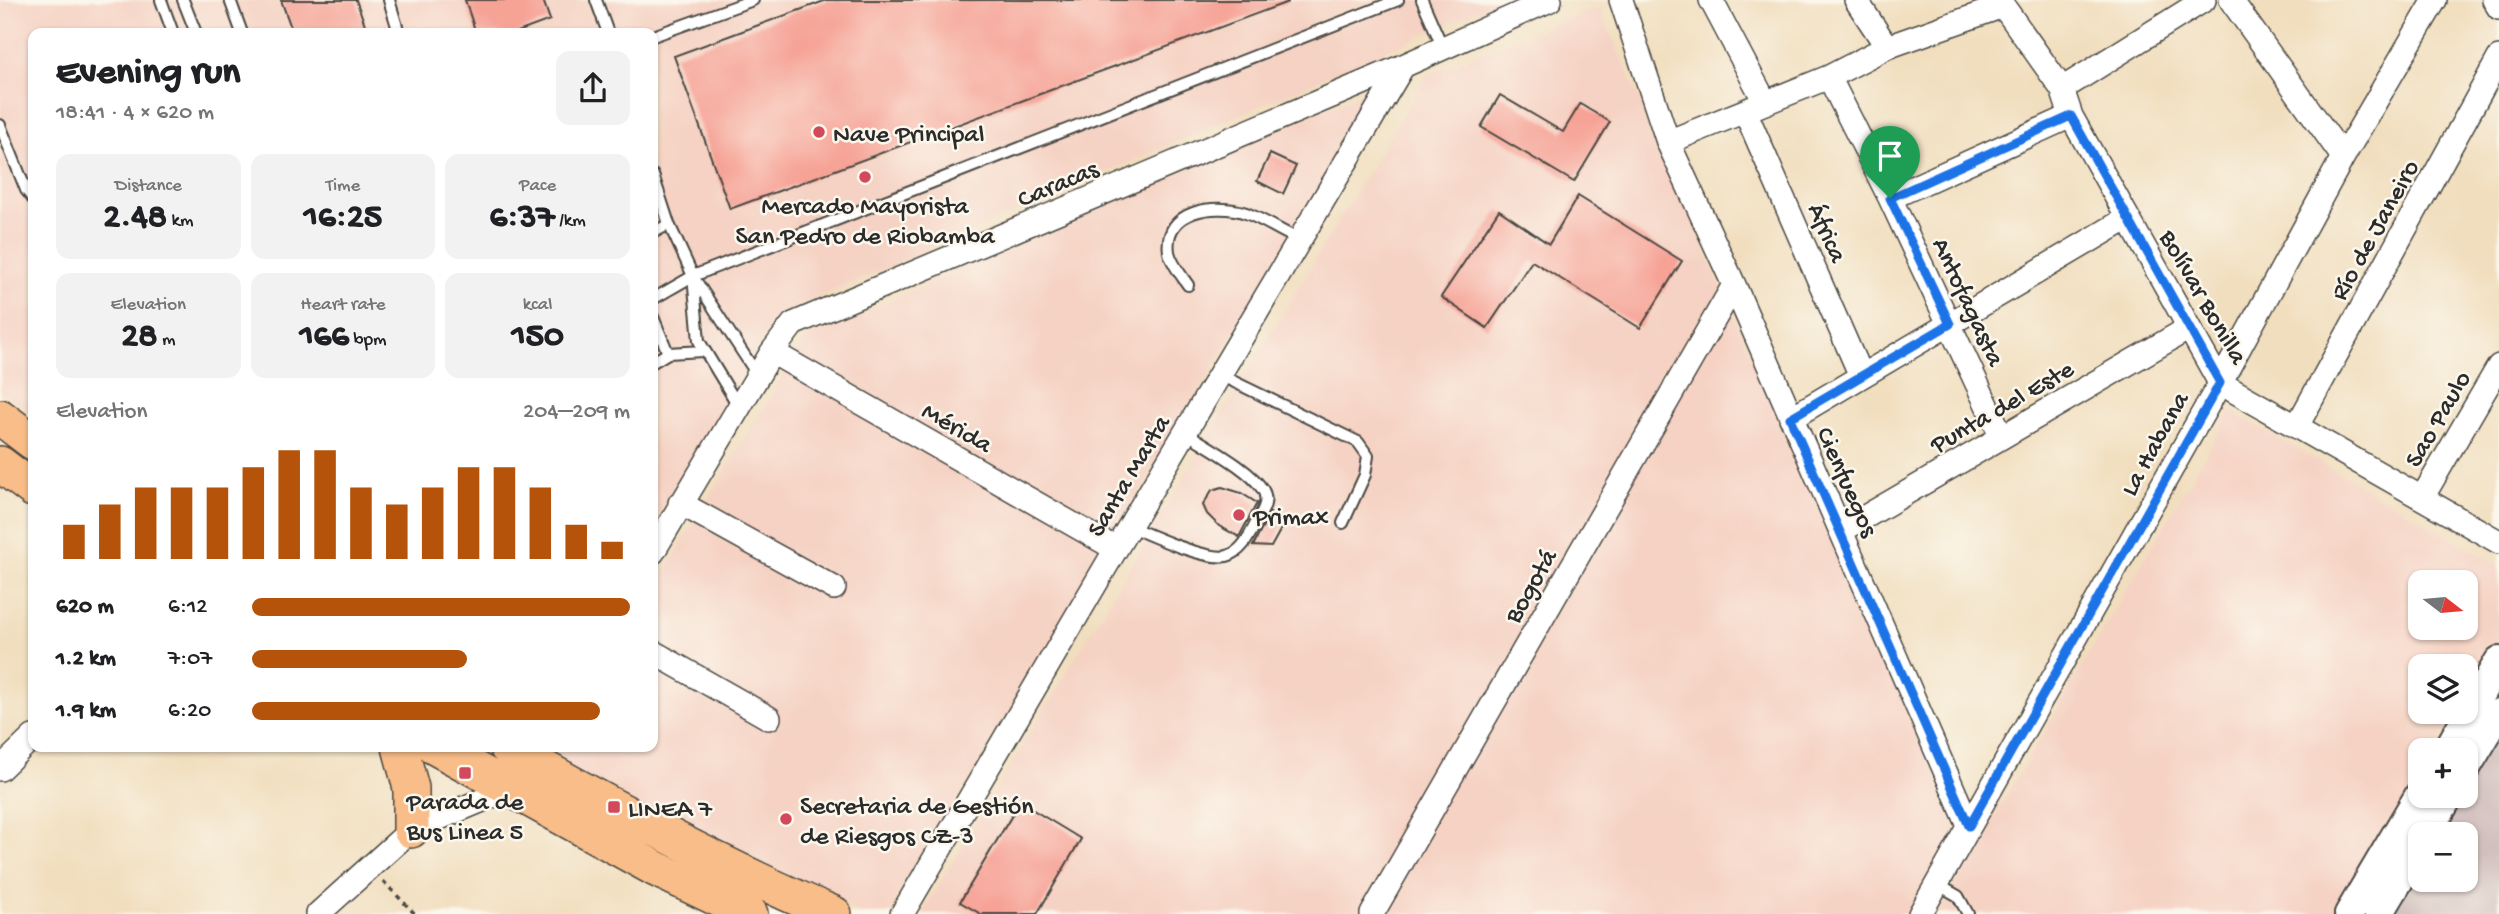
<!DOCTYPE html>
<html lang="en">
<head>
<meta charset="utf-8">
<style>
  body { margin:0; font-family:"Gochi Hand",sans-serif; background:#f2f2f2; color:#202124; height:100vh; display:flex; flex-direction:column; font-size:26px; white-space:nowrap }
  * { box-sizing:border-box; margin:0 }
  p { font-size:23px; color:#757577 }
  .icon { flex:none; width:38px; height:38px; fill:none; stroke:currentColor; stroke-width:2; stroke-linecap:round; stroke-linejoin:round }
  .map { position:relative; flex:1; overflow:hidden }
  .sheet { position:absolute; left:28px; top:28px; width:630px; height:724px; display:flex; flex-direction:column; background:#fff; border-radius:14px; box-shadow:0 2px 5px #0004 }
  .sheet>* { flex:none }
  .needle { width:46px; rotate:106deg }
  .fabs { position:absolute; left:2408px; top:570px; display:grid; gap:14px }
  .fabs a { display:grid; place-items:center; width:70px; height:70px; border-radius:14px; background:#fff; box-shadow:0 2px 5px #0004; font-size:35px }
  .pin { position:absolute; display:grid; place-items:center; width:60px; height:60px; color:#fff; margin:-72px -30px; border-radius:50% 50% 50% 0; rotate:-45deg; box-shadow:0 0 7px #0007 }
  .pin .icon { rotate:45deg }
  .round { display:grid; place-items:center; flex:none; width:74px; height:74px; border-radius:14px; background:#f2f2f2 }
  .summary { display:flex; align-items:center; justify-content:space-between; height:119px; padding:0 28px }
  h1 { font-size:38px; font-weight:700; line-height:52px }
  .figures { display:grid; grid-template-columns:repeat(3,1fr); gap:10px; height:119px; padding:7px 28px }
  .figures div { display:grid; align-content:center; border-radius:14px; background:#f2f2f2; text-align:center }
  .figures b { font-size:35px; font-weight:700 }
  .figures small { font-size:19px; font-weight:400 }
  .figures p { font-size:19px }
  .chart { height:196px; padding:14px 28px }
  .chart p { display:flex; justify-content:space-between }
  .chart svg { width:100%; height:126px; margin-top:7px; stroke:#b45309; stroke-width:6 }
  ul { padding:0 28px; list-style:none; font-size:23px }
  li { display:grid; grid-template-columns:112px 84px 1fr; align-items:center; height:52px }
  li i { height:18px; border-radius:9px; background:#b45309 }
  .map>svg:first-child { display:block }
  .built { fill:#f5d2c3; fill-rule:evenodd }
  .industrial { fill:#d1bfbd }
  .building { fill:#f6a295 }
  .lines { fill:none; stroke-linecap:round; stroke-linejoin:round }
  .service-casing { stroke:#494641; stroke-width:14 }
  .minor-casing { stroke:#494641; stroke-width:26 }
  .tertiary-casing { stroke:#494641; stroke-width:32 }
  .primary-casing { stroke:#494641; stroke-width:38 }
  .path { stroke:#494641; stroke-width:3.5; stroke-dasharray:5 5; stroke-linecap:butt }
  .service { stroke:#fff; stroke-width:10 }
  .minor { stroke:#fff; stroke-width:23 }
  .tertiary { stroke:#fff; stroke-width:28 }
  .primary { stroke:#f8bd88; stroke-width:35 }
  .route-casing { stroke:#fff; stroke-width:14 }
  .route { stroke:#1a73e8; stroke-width:9 }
  .poi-dot { fill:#d1495b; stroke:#fbf7ec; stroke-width:2.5 }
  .labels { text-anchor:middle; stroke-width:5; stroke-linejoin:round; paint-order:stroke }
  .poi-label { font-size:26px; fill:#2b2b2b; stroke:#fbf7ec; text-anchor:start }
  .street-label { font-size:26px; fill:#2b2b2b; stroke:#fbf7ec }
</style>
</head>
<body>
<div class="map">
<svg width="2499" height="914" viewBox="0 0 2499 914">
  <rect width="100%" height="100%" fill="#fbf7ec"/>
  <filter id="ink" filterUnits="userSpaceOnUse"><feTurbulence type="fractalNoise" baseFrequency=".0143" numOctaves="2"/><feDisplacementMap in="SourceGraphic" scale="14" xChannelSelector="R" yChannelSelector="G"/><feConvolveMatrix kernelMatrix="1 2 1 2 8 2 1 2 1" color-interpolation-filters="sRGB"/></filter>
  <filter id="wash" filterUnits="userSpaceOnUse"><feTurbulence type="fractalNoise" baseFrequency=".00686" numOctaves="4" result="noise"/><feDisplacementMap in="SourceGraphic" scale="28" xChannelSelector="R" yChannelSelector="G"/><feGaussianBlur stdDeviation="1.57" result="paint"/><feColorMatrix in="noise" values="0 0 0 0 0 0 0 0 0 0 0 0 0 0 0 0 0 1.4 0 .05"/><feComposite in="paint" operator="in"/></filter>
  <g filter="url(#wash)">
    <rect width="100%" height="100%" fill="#f1debe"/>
    <path class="built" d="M0 0H1503L781 314 771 324 653 524V33H33V414L0 392Z
      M1599 7 1954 819 1955 838 1911 914H921L1426 75Z
      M1363 93 1371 102 891 913 862 914 796 885 558 769 555 754 559 747H653V589L806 337Z
      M2231 411 2499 565V640L2466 697V667H2420V712H2457L2434 751H2420V774L2339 914H1937ZM2420 583H2466V628H2420Z"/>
    <path class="industrial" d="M2499 713V914H2380L2420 845V880H2466V835H2426L2449 796H2466V768Z"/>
    <g id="blocks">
      <path class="building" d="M281 0H356L368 33H293Z
        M465 0H543L550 20 515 33H476Z
        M827 0H1288V2L730 209 674 56Z
        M1500 95 1563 132 1580 104 1610 122 1574 182 1481 127Z
        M1270 154 1296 166 1283 194 1257 181Z
        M1578 196 1682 261 1640 328 1532 261 1487 328 1441 297 1499 210 1549 244Z
        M1222 487 1241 493 1257 503 1239 537 1219 526 1207 514 1203 505 1212 490Z
        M1270 513 1282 527 1271 547 1253 546Z
        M1020 802 1081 839 1037 914H981L960 902Z"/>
    </g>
  </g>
  <g filter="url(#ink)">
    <use href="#blocks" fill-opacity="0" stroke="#494641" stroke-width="2"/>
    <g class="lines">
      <defs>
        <path id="service" d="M161 0 173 33
          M183 0 196 33
          M230 0 242 33
          M389 0 399 33
          M596 0 608 33
          M1422 0 1443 48
          M653 36 753 0
          M0 125 26 190 33 199
          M653 175 669 224 693 276 699 341 739 407
          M653 233 669 224
          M694 278 758 376
          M1188 285C1182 276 1171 263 1169 252 1163 209 1216 203 1246 213 1264 220 1282 232 1300 240
          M653 299 693 276 1398 0
          M653 317 668 353
          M653 362 668 353 703 351
          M1220 375 1358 442 1368 456 1365 475 1343 523
          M1129 526C1150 535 1206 561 1227 556 1242 552 1249 536 1255 525 1261 513 1270 502 1263 490 1250 469 1206 446 1185 432
          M1937 884 1958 896 1968 914"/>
        <path id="minor" d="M1621 0 1668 142 1734 285 1969 826
          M1711 0 1765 102
          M1856 0 1887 47
          M1999 0 2062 89 2071 116 2220 383 2499 542
          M2231 0 2343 157
          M2494 0 2499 8
          M1829 77 1890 198 2002 437
          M2062 89 2204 0
          M1745 111 1861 376
          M1668 142 1829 77 1887 47 2003 6
          M1890 198 2071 116
          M772 352 1116 549
          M1791 418 2128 218
          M2297 426 2499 58
          M2422 498 2499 366
          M680 503 834 588
          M1841 531 2189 328
          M653 552 772 352 793 324 1403 66 1550 0
          M653 652 769 718
          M0 769 33 737
          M318 914 411 830 509 789 515 780
          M902 914 1116 549 1403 66
          M1372 914 1734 285
          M1920 914 2220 383 2343 157 2435 0"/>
        <path id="tertiary" d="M2447 751 2499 661
          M2466 768 2499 713
          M2426 835 2449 796
          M2349 914 2420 794
          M2379 914 2420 845"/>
        <path id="primary" d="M0 417 33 442
          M0 464 33 489
          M400 747 411 788V830
          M435 747 656 869 750 914
          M507 747C613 808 721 866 834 914"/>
      </defs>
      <use href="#service" class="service-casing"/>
      <use href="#minor" class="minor-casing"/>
      <use href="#tertiary" class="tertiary-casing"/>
      <use href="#primary" class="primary-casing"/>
      <path class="path" d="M383 881 415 914"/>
      <use href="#service" class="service"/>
      <use href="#minor" class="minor"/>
      <use href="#tertiary" class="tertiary"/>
      <use href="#primary" class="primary"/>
    </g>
  </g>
  <g class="lines" filter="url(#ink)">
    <defs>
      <path id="route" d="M2071 116 2220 383 1969 826 1790 418 1950 324 1890 198Z"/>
    </defs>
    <use href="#route" class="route-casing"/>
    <use href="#route" class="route"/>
  </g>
  <g class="poi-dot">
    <circle cx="819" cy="132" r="7"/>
    <circle cx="865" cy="177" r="7"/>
    <circle cx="1239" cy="515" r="7"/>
    <rect x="458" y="766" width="14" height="14" rx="3.5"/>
    <rect x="607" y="800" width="14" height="14" rx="3.5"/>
    <circle cx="786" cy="819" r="7"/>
  </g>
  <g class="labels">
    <g class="poi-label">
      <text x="833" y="141">Nave Principal</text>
      <text x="865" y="213" text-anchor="middle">Mercado Mayorista<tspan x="865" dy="30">San Pedro de Riobamba</tspan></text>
      <text x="1253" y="524">Primax</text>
      <text x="465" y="809" text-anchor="middle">Parada de<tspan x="465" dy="30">Bus Linea 5</tspan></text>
      <text x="800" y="813">Secretaria de Gestión<tspan x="800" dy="30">de Riesgos CZ-3</tspan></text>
      <text x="628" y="816">LINEA 7</text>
    </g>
    <g class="street-label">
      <text transform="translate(1057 182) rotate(-23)" y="9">Caracas</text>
      <text transform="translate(2373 229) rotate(-61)" y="9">Río de Janeiro</text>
      <text transform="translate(1829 232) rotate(66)" y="9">África</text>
      <text transform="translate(2205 296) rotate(60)" y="9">Bolívar Bonilla</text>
      <text transform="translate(1970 301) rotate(65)" y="9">Antofagasta</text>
      <text transform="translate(2001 405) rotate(-30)" y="9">Punta del Este</text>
      <text transform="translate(2436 418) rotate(-60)" y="9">Sao Paulo</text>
      <text transform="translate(958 426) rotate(30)" y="9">Mérida</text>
      <text transform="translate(2153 443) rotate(-61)" y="9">La Habana</text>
      <text transform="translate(1127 475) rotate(-59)" y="9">Santa Marta</text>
      <text transform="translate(1849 481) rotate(66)" y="9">Cienfuegos</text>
      <text transform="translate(1529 585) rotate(-60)" y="9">Bogotá</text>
    </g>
  </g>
</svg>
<div class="fabs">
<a><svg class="needle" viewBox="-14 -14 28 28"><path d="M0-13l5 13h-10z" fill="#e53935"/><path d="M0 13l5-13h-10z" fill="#757577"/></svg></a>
<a><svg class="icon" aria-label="layers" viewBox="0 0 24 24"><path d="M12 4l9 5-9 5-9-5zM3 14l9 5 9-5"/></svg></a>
<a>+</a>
<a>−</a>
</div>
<div class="pin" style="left:1890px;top:198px;background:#1e9e55"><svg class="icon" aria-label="arrive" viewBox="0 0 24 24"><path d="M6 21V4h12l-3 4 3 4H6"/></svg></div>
<section class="sheet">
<div class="summary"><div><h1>Evening run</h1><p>18:41 · 4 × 620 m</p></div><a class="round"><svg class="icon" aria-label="share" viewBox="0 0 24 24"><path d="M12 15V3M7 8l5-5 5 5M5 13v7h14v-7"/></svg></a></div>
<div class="figures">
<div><p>Distance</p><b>2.48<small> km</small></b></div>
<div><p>Time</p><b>16:25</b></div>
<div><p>Pace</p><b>6:37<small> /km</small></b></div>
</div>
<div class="figures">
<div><p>Elevation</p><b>28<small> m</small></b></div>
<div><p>Heart rate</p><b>166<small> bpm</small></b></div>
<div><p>kcal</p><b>150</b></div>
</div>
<div class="chart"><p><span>Elevation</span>204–209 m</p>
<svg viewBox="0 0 160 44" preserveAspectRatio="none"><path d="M5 44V32M15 44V25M25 44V19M35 44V19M45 44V19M55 44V12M65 44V6M75 44V6M85 44V19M95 44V25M105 44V19M115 44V12M125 44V12M135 44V19M145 44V32M155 44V38"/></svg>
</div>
<ul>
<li><b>620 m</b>6:12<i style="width:100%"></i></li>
<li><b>1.2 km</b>7:07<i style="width:57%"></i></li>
<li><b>1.9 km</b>6:20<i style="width:92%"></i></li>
</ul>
</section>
</div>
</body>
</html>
